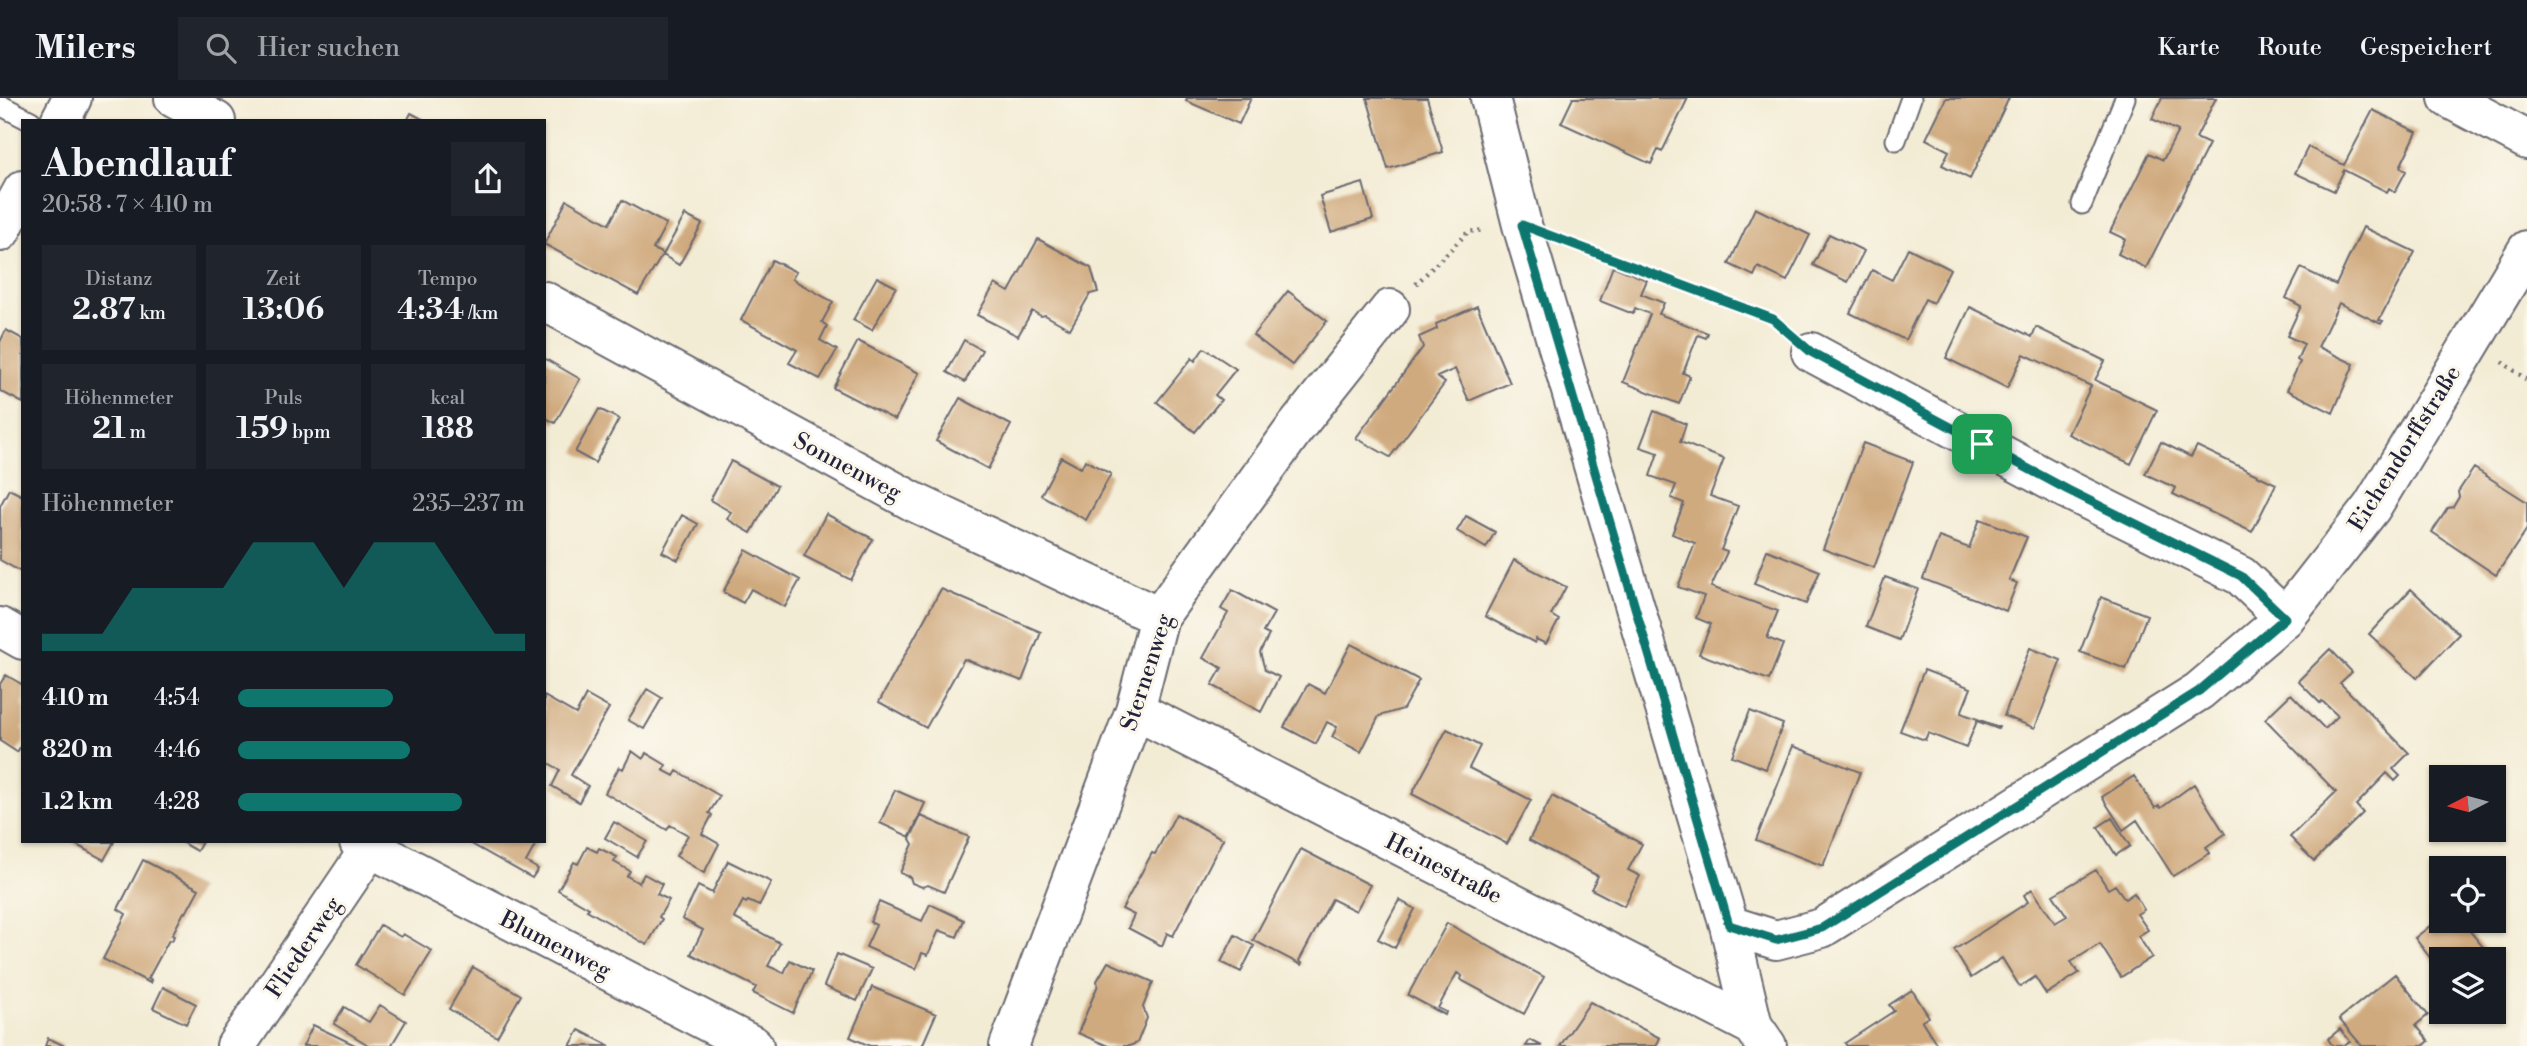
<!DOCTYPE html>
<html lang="de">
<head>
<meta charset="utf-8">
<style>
  body { margin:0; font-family:"Libre Bodoni",serif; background:#20242c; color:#f1f3f6; height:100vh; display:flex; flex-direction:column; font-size:26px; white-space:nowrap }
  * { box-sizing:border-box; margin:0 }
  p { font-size:23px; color:#9ea1a6 }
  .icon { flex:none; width:38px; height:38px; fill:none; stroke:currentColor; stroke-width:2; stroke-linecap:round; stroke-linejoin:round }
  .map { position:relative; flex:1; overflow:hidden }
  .side { position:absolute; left:21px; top:21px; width:525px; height:724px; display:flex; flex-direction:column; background:#171b24; border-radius:0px; box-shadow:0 2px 5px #0004 }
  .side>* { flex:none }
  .needle { width:46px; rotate:264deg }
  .controls { position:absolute; left:2429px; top:667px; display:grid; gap:14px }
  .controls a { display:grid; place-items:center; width:77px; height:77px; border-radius:0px; background:#171b24; box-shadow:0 2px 5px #0004; font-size:35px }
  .pin { position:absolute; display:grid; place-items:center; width:60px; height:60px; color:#fff; margin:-30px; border-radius:14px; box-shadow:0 4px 10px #0006 }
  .round { display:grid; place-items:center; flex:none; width:74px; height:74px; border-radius:0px; background:#20242c }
  .headline { display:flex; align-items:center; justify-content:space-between; height:119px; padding:0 21px }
  h1 { font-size:38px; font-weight:700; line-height:52px }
  .metrics { display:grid; grid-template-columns:repeat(3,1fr); gap:10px; height:119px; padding:7px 21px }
  .metrics div { display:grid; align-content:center; border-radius:0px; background:#20242c; text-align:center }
  .metrics b { font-size:30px; font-weight:700 }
  .metrics small { font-size:19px; font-weight:400 }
  .metrics p { font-size:19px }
  .chart { height:196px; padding:14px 21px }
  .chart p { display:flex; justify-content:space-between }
  .chart svg { width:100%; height:126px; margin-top:7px; fill:#0f766e; opacity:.7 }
  ul { padding:0 21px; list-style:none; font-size:23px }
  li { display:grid; grid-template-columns:112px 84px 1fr; align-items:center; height:52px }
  li i { height:18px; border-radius:9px; background:#0f766e }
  header { display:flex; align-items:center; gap:42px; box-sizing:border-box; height:98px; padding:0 35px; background:#171b24; border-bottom:2px solid #363941 }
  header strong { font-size:33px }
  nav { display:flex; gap:38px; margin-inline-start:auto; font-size:24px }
  .search { width:490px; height:63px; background:#20242c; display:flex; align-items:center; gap:18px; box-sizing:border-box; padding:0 24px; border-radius:0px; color:#9ea1a6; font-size:26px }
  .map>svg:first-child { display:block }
  .building { fill:#d0aa7f }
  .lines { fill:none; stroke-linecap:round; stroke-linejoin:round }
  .service-casing { stroke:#6b6971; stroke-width:23 }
  .minor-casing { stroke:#6b6971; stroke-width:42 }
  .path { stroke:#6b6971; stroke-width:4.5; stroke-dasharray:2 5; stroke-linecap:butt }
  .service { stroke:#fff; stroke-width:19 }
  .minor { stroke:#fff; stroke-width:38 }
  .route-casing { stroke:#fff; stroke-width:14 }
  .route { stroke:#0f766e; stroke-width:9 }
  .labels { text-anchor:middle; stroke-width:6; stroke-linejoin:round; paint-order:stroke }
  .street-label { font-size:23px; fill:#22223b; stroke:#fbf7ec }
</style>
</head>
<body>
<header>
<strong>Milers</strong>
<div class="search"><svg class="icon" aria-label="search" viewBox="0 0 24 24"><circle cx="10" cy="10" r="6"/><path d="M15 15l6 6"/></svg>Hier suchen</div>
<nav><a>Karte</a><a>Route</a><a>Gespeichert</a></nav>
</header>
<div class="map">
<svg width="2527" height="948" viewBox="0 0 2527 948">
  <rect width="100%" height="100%" fill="#fbf7ec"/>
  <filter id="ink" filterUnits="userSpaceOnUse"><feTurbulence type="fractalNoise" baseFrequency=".0143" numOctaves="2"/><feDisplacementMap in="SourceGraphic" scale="14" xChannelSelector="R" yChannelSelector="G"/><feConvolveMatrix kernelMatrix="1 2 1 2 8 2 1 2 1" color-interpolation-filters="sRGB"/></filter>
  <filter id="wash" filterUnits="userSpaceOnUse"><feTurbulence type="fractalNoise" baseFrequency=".00686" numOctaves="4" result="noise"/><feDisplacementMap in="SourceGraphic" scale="28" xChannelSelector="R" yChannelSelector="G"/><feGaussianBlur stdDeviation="1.57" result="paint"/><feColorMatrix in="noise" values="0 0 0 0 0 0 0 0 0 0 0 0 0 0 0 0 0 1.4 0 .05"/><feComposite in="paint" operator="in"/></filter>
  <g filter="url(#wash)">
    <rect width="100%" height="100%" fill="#f3ecd5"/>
    <g id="blocks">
      <path class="building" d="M1187 0H1251L1239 26 1186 3Z
        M1367 0H1427L1443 54 1388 71Z
        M1573 0H1688L1662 54 1658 52 1651 66 1561 25Z
        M1946 0H2009L1970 81 1942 67 1949 53 1926 41Z
        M2162 0H2216L2196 40 2209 46 2146 170 2118 156 2125 141 2110 134 2149 55 2163 62 2178 33 2152 21Z
        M2373 12 2417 34 2400 69 2406 73 2395 94 2389 90 2387 94 2344 72 2334 93 2295 75 2308 49 2344 67Z
        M411 15 426 23H407Z
        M1363 85 1373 121 1331 134 1320 98Z
        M567 102 609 126 622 102 666 126 653 151 663 156 638 197 544 146Z
        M1755 110 1810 137 1787 183 1758 169 1754 178 1729 166Z
        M685 117 702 126 679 167 663 157Z
        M2363 129 2415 154 2379 222 2383 223 2381 226 2339 205 2318 249 2354 266 2333 315 2287 292 2300 264 2297 262 2304 246 2287 238 2301 208 2286 200 2301 170 2336 187Z
        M1829 136 1864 153 1848 184 1813 167Z
        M1038 141 1091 170 1098 194 1090 196 1070 231 1045 217 1041 218 1032 213 1018 238 977 217 995 186 1009 194Z
        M1908 150 1950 171 1933 205 1925 201 1905 242 1850 215 1872 172 1892 182Z
        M772 162 796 174 792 181 833 204 822 224 827 228 820 242 837 252 820 281 789 265 797 252 741 222Z
        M1613 168 1647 182 1641 196 1664 205 1659 216 1708 235 1706 240 1698 237 1683 275 1690 278 1679 306 1623 284 1650 216 1635 210 1633 216 1600 203Z
        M877 179 896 189 872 232 853 222Z
        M1288 193 1327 223 1292 267 1253 237Z
        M1477 208 1510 285 1469 303 1455 271 1437 279 1445 285 1390 359 1356 340 1423 249 1419 239 1437 231 1436 226Z
        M1970 209 2032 239 2036 229 2105 263 2095 282 2157 312 2131 366 2068 336 2091 288 2024 256 2007 290 1946 260Z
        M6 232 23 241V305L0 293V244Z
        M964 242 982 252 965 284 947 274Z
        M858 243 919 275 895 322 833 290Z
        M1204 250 1236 271 1215 297 1221 302 1195 334 1157 304 1192 260 1195 263Z
        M544 260 580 281 555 325 544 319Z
        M960 300 1011 327 988 371 936 343Z
        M599 311 619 321 595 365 575 354Z
        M1654 313 1686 326 1680 344 1724 361 1710 398 1738 408 1721 452 1727 454 1711 489 1778 513 1767 540 1783 546 1769 582 1699 556 1711 526 1696 520 1704 498 1678 489 1695 445 1672 436 1684 405 1671 400 1676 387 1650 378 1658 355 1640 349Z
        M2161 344 2191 359 2197 348 2276 386 2252 434 2173 396 2176 390 2145 376Z
        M1863 345 1913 364 1874 470 1823 451Z
        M1061 359 1081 370 1085 362 1111 376 1086 422 1041 397Z
        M731 363 777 388 751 435 727 421 731 414 710 402Z
        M2474 370 2527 404V431L2496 477 2432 434 2448 410 2453 409 2459 399 2458 394Z
        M9 391 23 398V475L0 462V408Z
        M826 416 873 441 851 482 804 458Z
        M682 417 698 426 678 462 662 454Z
        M1466 418 1495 434 1486 450 1457 433Z
        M1980 421 2027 439 2009 482 2017 485 2006 513 1923 481 1939 439 1969 450Z
        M746 452 800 482 785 509 751 491 743 505 723 494Z
        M1767 452 1820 473 1806 506 1754 486Z
        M1514 462 1566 489 1551 517 1559 522 1546 546 1536 541 1535 545 1485 518Z
        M1885 479 1918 491 1899 542 1866 529Z
        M941 491 1041 534 1022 583 964 561 926 630 879 604Z
        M2411 491 2459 536 2417 580 2369 536Z
        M1232 492 1274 515 1263 534 1269 537 1260 554 1265 572 1279 579 1261 614 1212 587 1222 570 1203 560 1228 515 1221 511Z
        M2101 499 2147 517 2126 571 2080 554Z
        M1351 546 1419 582 1403 611 1379 618 1361 654 1332 639 1337 629 1327 624 1316 646 1284 629 1308 586 1325 595Z
        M2030 550 2061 562 2035 630 2004 618Z
        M2330 551 2352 574 2340 585 2409 655 2393 671 2400 678 2395 683 2387 675 2356 707 2363 715 2314 763 2290 739 2336 694 2265 621 2291 596 2325 631 2338 618 2322 603 2320 605 2298 583Z
        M1924 572 1971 590 1961 615 1999 629 1998 631 1977 623 1966 650 1928 635 1925 642 1900 633Z
        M6 577 23 587V645L17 654 0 643V586Z
        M647 591 662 600 644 631 628 622Z
        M586 597 609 610 571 677 588 688 579 704 552 688 560 672 544 662V598L576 616Z
        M1750 613 1783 626 1766 671 1732 658Z
        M1447 631 1480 648 1469 670 1531 702 1507 746 1412 696Z
        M1793 648 1860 674 1823 768 1756 742Z
        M632 653 643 661 646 655 666 667 663 672 674 678 677 673 720 698 709 715 712 717 702 736 719 746 704 775 676 758 688 737 670 727 667 732 605 695 619 669 623 671Z
        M2134 678 2155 710 2159 708 2161 710 2194 686 2225 736 2206 749 2210 755 2173 778 2137 722 2123 732 2102 699Z
        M895 692 925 705 910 739 880 725Z
        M1552 698 1642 746 1628 772 1640 778 1624 808 1591 791 1598 778 1529 742Z
        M1176 716 1223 741 1173 838 1167 835 1162 848 1128 830 1134 817 1122 811 1152 755 1155 756Z
        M921 718 969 739 944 794 928 787 922 789 912 785 910 779 900 775 913 746 910 741Z
        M2112 720 2130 748 2116 757 2098 729Z
        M614 724 647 743 637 759 605 740Z
        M71 744H114L104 762Z
        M181 744H202L197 753Z
        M468 744H537L526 764 538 771 532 780Z
        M587 749 597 754 599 750 617 759 614 764 630 773 627 778 639 785 644 776 662 786 657 796 669 802 659 819 662 821 647 847 587 812 589 810 558 792 574 764 578 766Z
        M1301 751 1370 787 1356 813 1332 801 1299 863 1302 865 1301 867 1253 842Z
        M143 762 199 791 186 815 184 814 172 837 174 838 172 843 169 842 148 881 151 882 150 885 103 861 126 816 118 811Z
        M728 763 771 784 759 808 748 803 746 805 743 803 734 820 780 845 768 868 784 875 790 862 812 873 793 915 753 895 756 889 691 856 703 832 682 821 698 788 712 795Z
        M2096 772 2108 791 2115 787 2125 801 2134 795 2144 812 2137 816 2148 832 2138 838 2152 859 2121 879 2100 846 2071 864 2079 875 2046 896 2035 879 2020 889 2002 860 1971 880 1954 852 2028 804 2024 797 2032 791 2055 825 2067 818 2053 797Z
        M1399 802 1415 811 1395 850 1378 841Z
        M879 804 922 823 930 806 964 822 957 839 939 832 928 857 922 855 916 871 866 849 876 827 870 824Z
        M2441 819V822H2457L2462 829 2465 827 2493 861H2441V874L2415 840Z
        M1447 825 1544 879 1524 916 1461 882 1462 878 1457 875 1438 910 1446 914 1445 917 1408 897Z
        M380 827 401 839 403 836 432 853 405 897 356 867Z
        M1235 837 1254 848 1241 874 1221 864Z
        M837 856 872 871 857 903 824 888Z
        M1108 864 1153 884 1143 909 1147 920 1137 945 1129 948H1108L1078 935 1098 887 1097 883Z
        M473 869 521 897 497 939 449 911Z
        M2395 876 2428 917 2416 927 2429 943 2423 948H2362L2339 921Z
        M163 889 196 906 186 926 153 910Z
        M872 889 936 916 922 948H870L850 939Z
        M1912 892 1929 919 1922 923 1938 948H1847L1845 945 1894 913 1889 907Z
        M1590 904 1660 940 1656 948H1560Z
        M380 907 406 923 391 948H370L334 926 344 909 369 924Z
        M313 927 357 948H303Z
        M2340 931 2350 943 2343 948H2333L2328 941Z
        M579 932 610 948H570Z
        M48 940 65 948H45Z
        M1530 942 1542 948H1526Z"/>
    </g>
  </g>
  <g filter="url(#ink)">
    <use href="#blocks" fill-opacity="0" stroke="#6b6971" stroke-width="2"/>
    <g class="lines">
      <defs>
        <path id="service" d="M0 7 31 23
          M1896 42 1911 0
          M2082 106 2125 0"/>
        <path id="minor" d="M174 0 216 23
          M1490 0 1522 127 1729 827 1753 928 1767 948
          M2448 0 2527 42
          M60 23 72 0
          M0 134 23 92
          M544 203 914 404 1159 519
          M1811 254 2068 392 2241 478 2285 520
          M0 529 23 542
          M1135 612 1753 928
          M359 744 754 948
          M1729 827 1776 842 1822 830 2199 593 2285 520 2372 409 2527 152
          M236 948 370 750
          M1009 948 1135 612 1159 519 1293 333 1390 211"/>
      </defs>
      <use href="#service" class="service-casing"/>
      <use href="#minor" class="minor-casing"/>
      <path class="path" d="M1566 143 1773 221 1784 231
        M1416 186 1468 134 1484 132
        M2502 264 2527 282"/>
      <use href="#service" class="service"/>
      <use href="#minor" class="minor"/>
    </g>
  </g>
  <g class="lines" filter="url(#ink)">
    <defs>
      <path id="route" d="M1522 127 1773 221 1811 254 2068 392 2241 478 2285 520 2199 593 1822 830 1776 842 1729 827Z"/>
    </defs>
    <use href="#route" class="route-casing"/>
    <use href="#route" class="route"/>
  </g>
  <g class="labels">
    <g class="street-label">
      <text transform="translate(2404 350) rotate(-58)" y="8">Eichendorffstraße</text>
      <text transform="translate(848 368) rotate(28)" y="8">Sonnenweg</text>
      <text transform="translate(1146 574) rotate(-72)" y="8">Sternenweg</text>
      <text transform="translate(1444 770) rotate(27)" y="8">Heinestraße</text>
      <text transform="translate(556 846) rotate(27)" y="8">Blumenweg</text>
      <text transform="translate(303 849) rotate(-56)" y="8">Fliederweg</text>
    </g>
  </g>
</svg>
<div class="controls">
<a><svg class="needle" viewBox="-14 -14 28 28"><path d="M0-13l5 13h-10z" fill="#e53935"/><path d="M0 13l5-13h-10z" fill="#9ea1a6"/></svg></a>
<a><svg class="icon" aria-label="locate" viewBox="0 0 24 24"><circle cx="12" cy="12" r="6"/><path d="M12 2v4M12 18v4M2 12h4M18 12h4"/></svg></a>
<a><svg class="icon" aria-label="layers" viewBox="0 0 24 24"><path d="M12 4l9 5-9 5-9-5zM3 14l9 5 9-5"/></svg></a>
</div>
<div class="pin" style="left:1982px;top:346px;background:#1e9e55"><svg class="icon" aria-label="arrive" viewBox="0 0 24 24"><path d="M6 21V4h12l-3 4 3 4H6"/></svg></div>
<section class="side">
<div class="headline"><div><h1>Abendlauf</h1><p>20:58 · 7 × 410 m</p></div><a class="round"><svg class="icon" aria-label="share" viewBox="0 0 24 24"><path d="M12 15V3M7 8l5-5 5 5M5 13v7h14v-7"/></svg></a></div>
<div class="metrics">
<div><p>Distanz</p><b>2.87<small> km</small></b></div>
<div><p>Zeit</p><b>13:06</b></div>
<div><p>Tempo</p><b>4:34<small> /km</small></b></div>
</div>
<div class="metrics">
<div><p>Höhenmeter</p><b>21<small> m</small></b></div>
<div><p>Puls</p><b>159<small> bpm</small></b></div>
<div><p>kcal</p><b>188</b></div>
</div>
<div class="chart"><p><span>Höhenmeter</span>235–237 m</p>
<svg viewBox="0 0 160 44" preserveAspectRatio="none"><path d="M0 44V38L10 38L20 38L30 22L40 22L50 22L60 22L70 6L80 6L90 6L100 22L110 6L120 6L130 6L140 22L150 38L160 38V44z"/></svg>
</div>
<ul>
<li><b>410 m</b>4:54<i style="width:54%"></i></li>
<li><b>820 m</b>4:46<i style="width:60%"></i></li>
<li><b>1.2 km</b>4:28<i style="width:78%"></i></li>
</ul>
</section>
</div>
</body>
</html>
